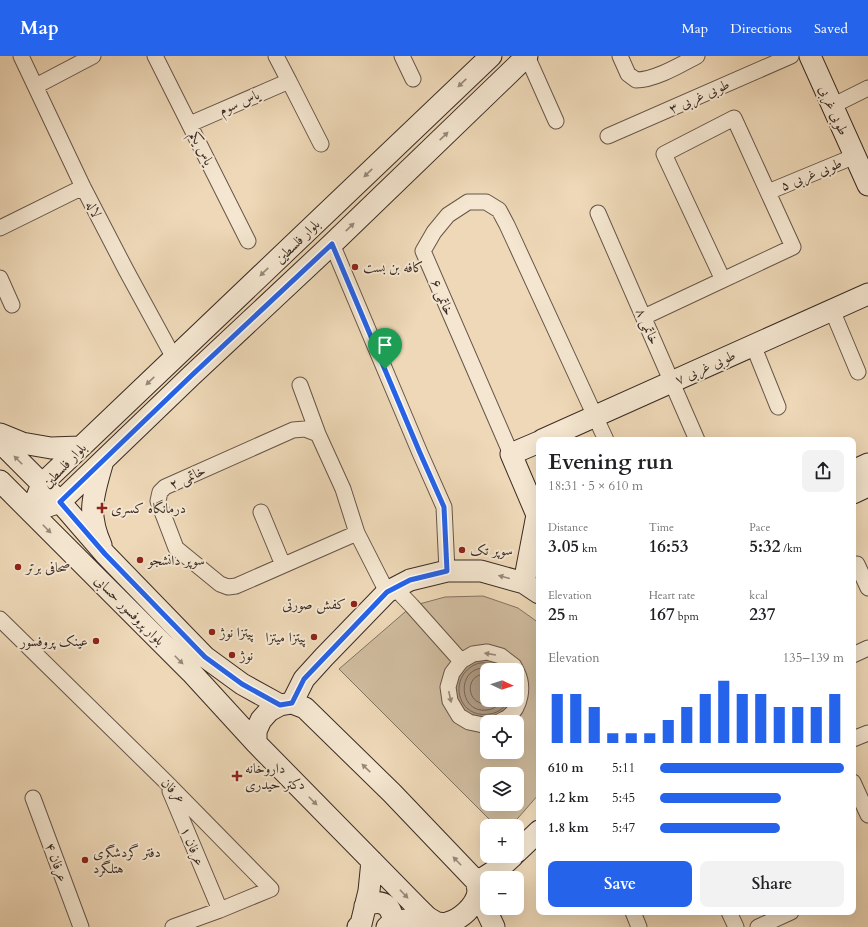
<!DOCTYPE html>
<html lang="en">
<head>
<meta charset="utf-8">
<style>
  body { margin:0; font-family:Cardo,Amiri,serif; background:#f2f2f2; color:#202124; height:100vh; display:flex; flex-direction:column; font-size:15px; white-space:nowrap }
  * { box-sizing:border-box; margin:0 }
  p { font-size:13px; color:#757577 }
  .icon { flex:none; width:22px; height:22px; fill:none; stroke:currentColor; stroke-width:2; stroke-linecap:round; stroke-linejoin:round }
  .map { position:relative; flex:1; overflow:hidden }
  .details { position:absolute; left:536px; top:381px; width:320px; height:478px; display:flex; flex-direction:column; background:#fff; border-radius:8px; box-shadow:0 4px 16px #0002 }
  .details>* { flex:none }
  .needle { width:26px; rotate:94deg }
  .buttons { position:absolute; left:480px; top:607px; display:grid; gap:8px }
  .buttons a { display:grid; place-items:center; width:44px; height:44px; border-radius:8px; background:#fff; box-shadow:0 4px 16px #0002; font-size:20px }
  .pin { position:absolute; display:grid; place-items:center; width:34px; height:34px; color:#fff; margin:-41px -17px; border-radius:50% 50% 50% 0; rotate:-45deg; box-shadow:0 0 4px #0007 }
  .pin .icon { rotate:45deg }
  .round { display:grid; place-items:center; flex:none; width:42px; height:42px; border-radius:8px; background:#f2f2f2 }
  .headline { display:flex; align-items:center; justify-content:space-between; height:68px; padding:0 12px }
  h1 { font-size:22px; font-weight:600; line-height:30px }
  .metrics { display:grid; grid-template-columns:repeat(3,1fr); gap:6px; height:68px; padding:4px 12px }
  .metrics div { display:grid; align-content:center }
  .metrics b { font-size:17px; font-weight:600 }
  .metrics small { font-size:11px; font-weight:400 }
  .metrics p { font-size:11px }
  .chart { height:112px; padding:8px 12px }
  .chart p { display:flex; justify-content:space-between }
  .chart svg { width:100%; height:72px; margin-top:4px; stroke:#2563eb; stroke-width:6 }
  .primary-button { display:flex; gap:8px; margin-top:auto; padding:8px 12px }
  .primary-button a { flex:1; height:46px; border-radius:8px; background:#2563eb; color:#fff; font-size:16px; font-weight:600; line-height:46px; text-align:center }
  .primary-button a+a { background:#f2f2f2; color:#202124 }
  ul { padding:0 12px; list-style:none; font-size:13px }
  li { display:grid; grid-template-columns:64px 48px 1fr; align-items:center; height:30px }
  li i { height:10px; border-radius:5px; background:#2563eb }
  header { display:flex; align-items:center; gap:24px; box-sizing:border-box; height:56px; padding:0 20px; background:#2563eb; color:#fff }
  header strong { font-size:19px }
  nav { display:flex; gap:22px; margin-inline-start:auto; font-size:14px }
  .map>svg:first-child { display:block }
  .green { fill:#cfbb9e; stroke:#847361; fill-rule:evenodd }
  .water { fill:#b19d85; stroke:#816f5e }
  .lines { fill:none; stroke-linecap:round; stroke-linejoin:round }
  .shore { stroke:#766454; stroke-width:1 }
  .street-casing { stroke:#675649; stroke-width:17 }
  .secondary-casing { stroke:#3a2b24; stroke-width:23 }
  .street { stroke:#f4e6d0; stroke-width:15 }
  .secondary { stroke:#f4e6d0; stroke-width:21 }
  .oneway { fill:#97887a }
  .route-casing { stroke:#fff; stroke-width:8 }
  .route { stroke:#2563eb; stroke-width:5 }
  .poi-dot { fill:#8f2418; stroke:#f4e6d0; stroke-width:1.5 }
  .labels { text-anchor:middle; stroke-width:4; stroke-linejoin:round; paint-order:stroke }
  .street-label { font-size:14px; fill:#3a2b24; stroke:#f4e6d0 }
  .poi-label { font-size:14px; fill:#3a2b24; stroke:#f4e6d0; text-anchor:start }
</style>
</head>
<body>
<header>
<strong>Map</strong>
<nav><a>Map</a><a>Directions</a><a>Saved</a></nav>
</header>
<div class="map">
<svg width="868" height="871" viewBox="0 0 868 871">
  <rect width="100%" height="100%" fill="#eed8b7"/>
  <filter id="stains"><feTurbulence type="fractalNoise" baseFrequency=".005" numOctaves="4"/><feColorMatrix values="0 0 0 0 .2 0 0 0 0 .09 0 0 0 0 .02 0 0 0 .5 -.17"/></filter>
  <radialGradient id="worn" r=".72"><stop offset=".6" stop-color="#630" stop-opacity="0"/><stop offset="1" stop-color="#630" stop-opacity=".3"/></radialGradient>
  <path class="green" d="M483 540 518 552 539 567V738L511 770H496L339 613 412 550 445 541ZM487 614H517V644H487ZM487 666H517V696H487ZM487 718H517V748H487Z"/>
  <path class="water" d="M487 602 498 605 508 614H487V644H513C510 647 508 651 506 654 502 659 495 661 490 662 454 667 441 617 474 604 478 603 483 603 487 602Z"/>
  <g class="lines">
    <path class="shore" d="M494 614C456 601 455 658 487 654 494 653 498 650 502 644
      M503 614C495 608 484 604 474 609 447 624 459 663 489 658 494 658 499 655 503 652 505 649 507 646 508 644
      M487 618C459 617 469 660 495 644"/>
    <defs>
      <path id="street" d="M21 0 83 131 126 214 174 302
        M155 0 248 185
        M402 0 413 23
        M527 0 556 65
        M620 0 628 18 636 24C655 24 680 9 697 0
        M289 25 321 88
        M36 30 93 0
        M832 50 868 32
        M190 68 289 25 276 0
        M608 80 791 0
        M768 136 855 100
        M598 157 697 384
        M0 172 83 131
        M332 188 420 397 444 451 447 515
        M0 222 12 249
        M832 254 858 316
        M644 261C694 238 743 214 793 191L734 62 664 98 723 224
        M753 289 778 351
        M300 329 318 378
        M511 398 423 195 434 176 448 159 468 146H486L499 154 507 169 606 384
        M261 456 283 509
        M357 477 236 530 228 531 220 528 176 492 158 445 160 436 165 431 293 374 305 373 318 378 343 433 357 477 387 536
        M857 508 868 532
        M395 532 412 550 461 605
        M0 563 166 726 271 833 220 854 173 871
        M853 599 868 592
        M499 666C502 664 505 663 508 661 521 651 524 630 517 616
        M487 669H483L469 666 459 660 450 645 448 631 452 617 461 605 473 598 487 596 501 600 514 610 516 614
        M853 683 868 677
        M853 726 868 759
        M170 735 220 854
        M33 742 81 871
        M633 856 639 871
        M729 856 736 871
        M758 871 791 856"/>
      <path id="secondary" d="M810 0 868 129
        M0 378 22 387 51 392 80 391
        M542 384 868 238
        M0 386 60 446 105 498 205 601 242 628 280 649
        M853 415 868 408
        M0 425 191 616 256 687
        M853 437 868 430
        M31 456 60 446 191 320 332 188 527 0
        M31 456 42 428 491 0
        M101 489C86 456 94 437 103 405
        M524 527 537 459 511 398 539 386
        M292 647 304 623 324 601 387 536 410 524 447 515H481L524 527 539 537
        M517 796 539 775
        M477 826 502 810 513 800
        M478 837 494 871
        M365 850C382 842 392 849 393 866
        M437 867C440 867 444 868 447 867 460 864 476 850 478 836 478 833 477 829 477 826L392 737 305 652 292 647 280 649 269 655 261 664 256 675V687L418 852 427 861 437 867 441 871
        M358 871 361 868 369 835 372 805
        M387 871 393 866 427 861"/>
    </defs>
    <use href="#street" class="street-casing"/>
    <use href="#secondary" class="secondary-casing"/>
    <use href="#street" class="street"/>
    <use href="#secondary" class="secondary"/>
  </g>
  <defs><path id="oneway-solid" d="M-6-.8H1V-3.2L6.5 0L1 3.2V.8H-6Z"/></defs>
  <g class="oneway">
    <use href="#oneway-solid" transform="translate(462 27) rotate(136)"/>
    <use href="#oneway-solid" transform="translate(444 80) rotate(-44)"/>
    <use href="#oneway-solid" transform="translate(368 117) rotate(136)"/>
    <use href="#oneway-solid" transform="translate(350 171) rotate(-44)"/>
    <use href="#oneway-solid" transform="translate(264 216) rotate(136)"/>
    <use href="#oneway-solid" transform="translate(150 325) rotate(136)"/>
    <use href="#oneway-solid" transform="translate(18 404) rotate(-135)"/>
    <use href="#oneway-solid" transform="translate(47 473) rotate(45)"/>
    <use href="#oneway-solid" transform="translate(504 521) rotate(-165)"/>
    <use href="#oneway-solid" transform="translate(490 598) rotate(-171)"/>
    <use href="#oneway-solid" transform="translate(179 604) rotate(45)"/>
    <use href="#oneway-solid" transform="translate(450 641) rotate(78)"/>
    <use href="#oneway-solid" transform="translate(366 712) rotate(-136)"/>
    <use href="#oneway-solid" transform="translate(313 745) rotate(45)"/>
    <use href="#oneway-solid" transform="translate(457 805) rotate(-134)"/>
    <use href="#oneway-solid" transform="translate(404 838) rotate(46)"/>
  </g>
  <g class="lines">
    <defs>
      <path id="route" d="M332 188 420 397 444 451 447 515 410 524 387 536 304 623 292 647 280 649 242 628 205 601 105 498 60 446 191 320Z"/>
    </defs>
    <use href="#route" class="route-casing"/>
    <use href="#route" class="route"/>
  </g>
  <g class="poi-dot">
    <circle cx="355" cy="211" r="4"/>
    <path d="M100 446h4v4h4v4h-4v4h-4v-4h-4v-4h4z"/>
    <circle cx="462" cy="494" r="4"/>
    <circle cx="140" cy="504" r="4"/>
    <circle cx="18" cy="511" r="4"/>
    <circle cx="354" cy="548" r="4"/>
    <circle cx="212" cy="576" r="4"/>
    <circle cx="314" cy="581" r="4"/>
    <circle cx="96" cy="585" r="4"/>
    <circle cx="232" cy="599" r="4"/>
    <path d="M235 714h4v4h4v4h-4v4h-4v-4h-4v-4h4z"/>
    <circle cx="85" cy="804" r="4"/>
  </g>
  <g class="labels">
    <g class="street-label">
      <text transform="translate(699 40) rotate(-24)" y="5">طوبی غربی ۳</text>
      <text transform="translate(239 46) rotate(-24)" y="5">یاس سوم</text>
      <text transform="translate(834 54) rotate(66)" y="5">طوبی غربی</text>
      <text transform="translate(202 92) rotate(63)" y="5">یاس یکم</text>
      <text transform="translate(811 118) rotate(-22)" y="5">طوبی غربی ۵</text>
      <text transform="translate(94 153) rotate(62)" y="5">لاله</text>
      <text transform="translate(297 185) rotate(-44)" y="5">بلوار فلسطین</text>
      <text transform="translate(443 241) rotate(67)" y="5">خاتمی ۶</text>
      <text transform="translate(648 270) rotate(66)" y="5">خاتمی ۸</text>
      <text transform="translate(705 311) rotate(-24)" y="5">طوبی غربی ۷</text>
      <text transform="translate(64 409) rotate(-46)" y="5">بلوار فلسطین</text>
      <text transform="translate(187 421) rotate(-25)" y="5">خاتمی ۲</text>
      <text transform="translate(130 554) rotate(45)" y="5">بلوار پروفسور حسابی</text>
      <text transform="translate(174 734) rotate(45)" y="5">عرفان</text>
      <text transform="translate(193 790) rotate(67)" y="5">عرفان ۱</text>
      <text transform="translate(57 806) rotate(70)" y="5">عرفان ۴</text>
    </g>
    <g class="poi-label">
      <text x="363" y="216">کافه بن بست</text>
      <text x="111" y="457">درمانگاه کسری</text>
      <text x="470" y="499">سوپر تک</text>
      <text x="148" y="509">سوپر دانشجو</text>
      <text x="26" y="516">صحافی برتر</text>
      <text x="346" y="553" text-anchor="end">کفش صورتی</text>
      <text x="220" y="581">پیتزا نوژ</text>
      <text x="306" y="586" text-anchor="end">پیتزا میتزا</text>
      <text x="88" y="590" text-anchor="end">عینک پروفسور</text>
      <text x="240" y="604">نوژ</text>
      <text x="245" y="717">داروخانه<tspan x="245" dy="16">دکتر حیدری</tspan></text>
      <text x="93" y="801">دفتر گردشگری<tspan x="93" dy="16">هتلگرد</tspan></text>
    </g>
  </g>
  <rect width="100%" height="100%" filter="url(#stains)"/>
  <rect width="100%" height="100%" fill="url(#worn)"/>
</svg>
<div class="buttons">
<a><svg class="needle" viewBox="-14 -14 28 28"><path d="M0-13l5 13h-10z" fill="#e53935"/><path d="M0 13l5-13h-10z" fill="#757577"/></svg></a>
<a><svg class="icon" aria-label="locate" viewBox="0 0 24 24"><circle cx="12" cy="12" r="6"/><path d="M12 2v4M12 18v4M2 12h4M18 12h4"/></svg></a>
<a><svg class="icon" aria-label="layers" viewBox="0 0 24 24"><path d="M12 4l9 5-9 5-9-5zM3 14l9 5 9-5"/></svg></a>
<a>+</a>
<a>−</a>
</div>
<div class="pin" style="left:385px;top:313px;background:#1e9e55"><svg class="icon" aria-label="arrive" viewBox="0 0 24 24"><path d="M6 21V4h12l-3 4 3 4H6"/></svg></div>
<section class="details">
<div class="headline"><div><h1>Evening run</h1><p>18:31 · 5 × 610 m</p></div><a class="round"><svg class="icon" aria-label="share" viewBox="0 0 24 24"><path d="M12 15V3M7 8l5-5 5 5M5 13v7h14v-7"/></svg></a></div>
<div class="metrics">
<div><p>Distance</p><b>3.05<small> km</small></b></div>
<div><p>Time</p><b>16:53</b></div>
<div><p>Pace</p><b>5:32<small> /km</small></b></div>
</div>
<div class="metrics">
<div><p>Elevation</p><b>25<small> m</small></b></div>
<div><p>Heart rate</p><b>167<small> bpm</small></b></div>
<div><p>kcal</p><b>237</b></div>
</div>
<div class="chart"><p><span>Elevation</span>135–139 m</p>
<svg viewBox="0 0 160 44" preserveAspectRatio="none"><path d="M5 44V14M15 44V14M25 44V22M35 44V38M45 44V38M55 44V38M65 44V30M75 44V22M85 44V14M95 44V6M105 44V14M115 44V14M125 44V22M135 44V22M145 44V22M155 44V14"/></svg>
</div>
<ul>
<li><b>610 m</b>5:11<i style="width:100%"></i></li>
<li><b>1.2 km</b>5:45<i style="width:66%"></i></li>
<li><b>1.8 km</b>5:47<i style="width:65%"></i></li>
</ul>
<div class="primary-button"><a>Save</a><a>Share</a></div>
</section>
</div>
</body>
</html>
